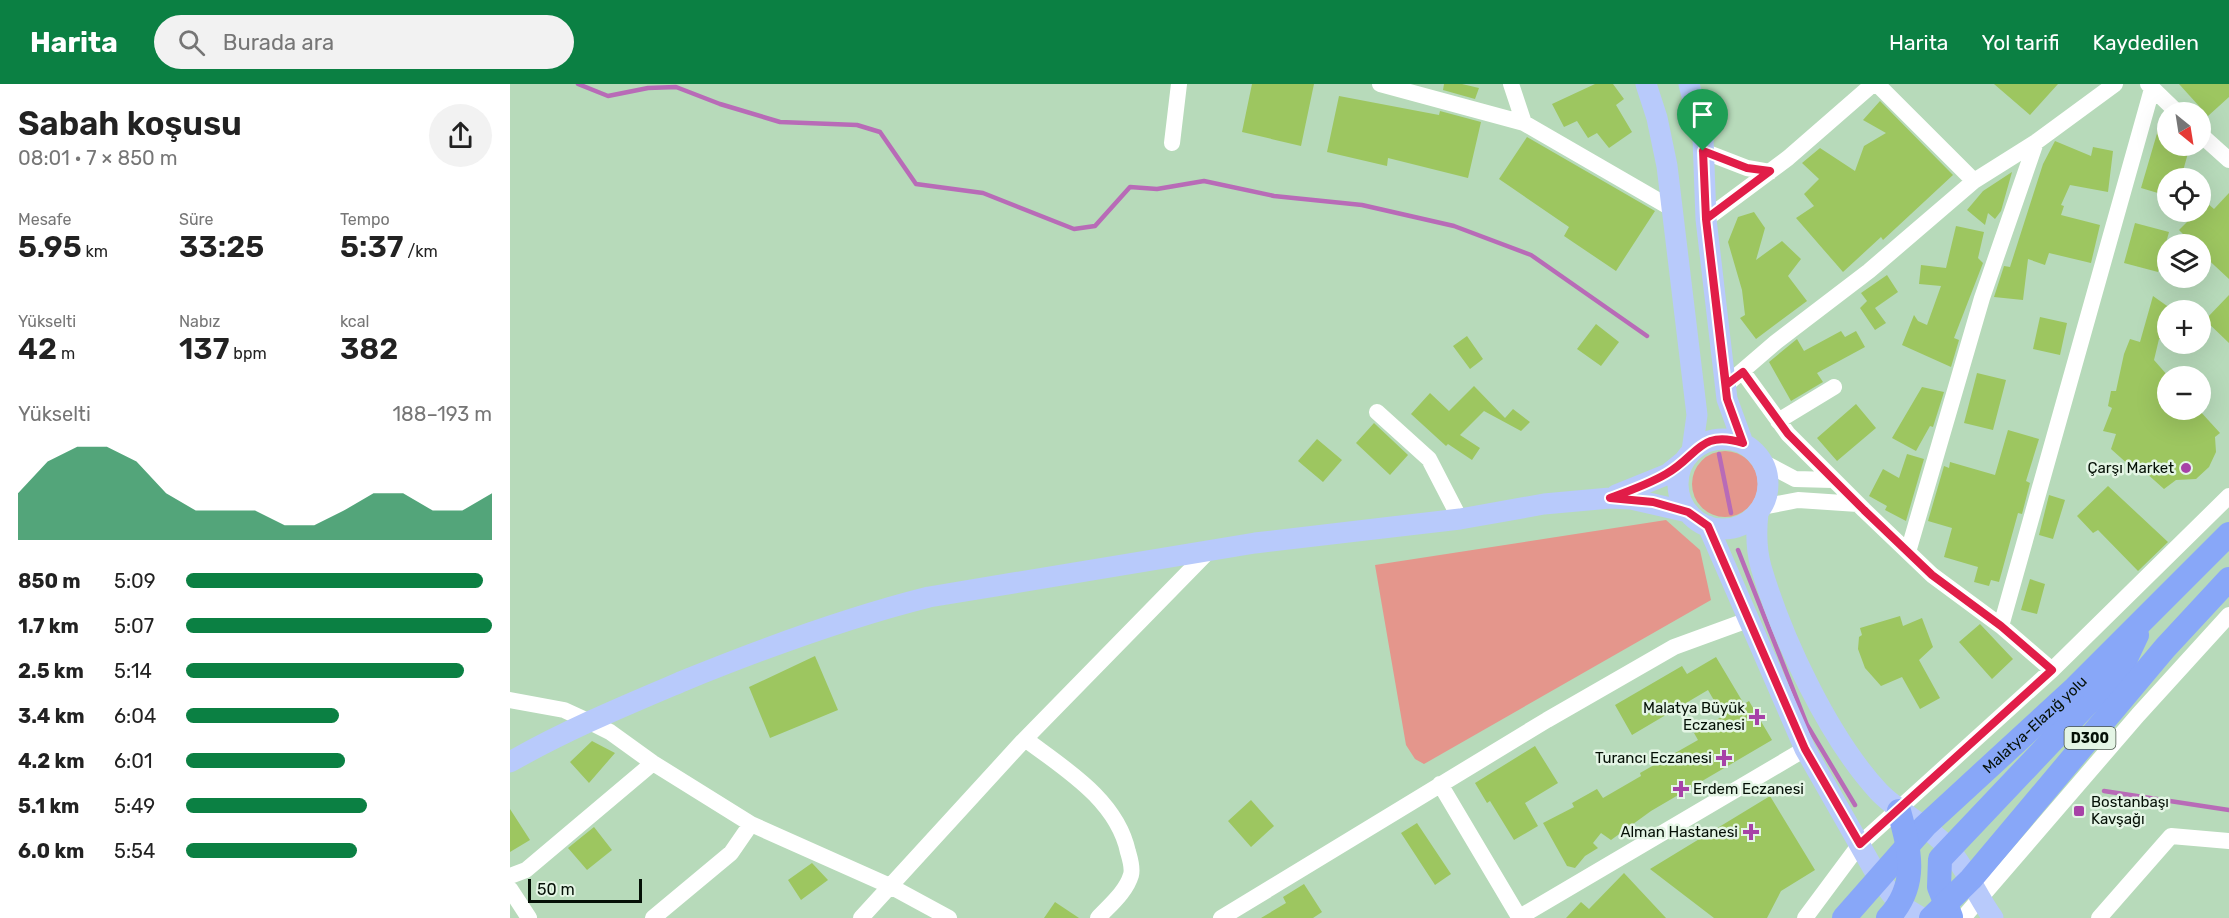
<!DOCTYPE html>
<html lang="tr">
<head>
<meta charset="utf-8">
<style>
  body { margin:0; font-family:Rubik,sans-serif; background:#f2f2f2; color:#222; height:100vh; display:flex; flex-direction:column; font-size:22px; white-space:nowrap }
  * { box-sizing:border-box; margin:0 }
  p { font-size:20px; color:#767676 }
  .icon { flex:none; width:33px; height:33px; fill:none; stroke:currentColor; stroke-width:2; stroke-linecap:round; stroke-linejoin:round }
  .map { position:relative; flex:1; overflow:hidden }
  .details { display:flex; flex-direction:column; background:#fff; width:510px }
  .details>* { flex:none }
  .needle { width:39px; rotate:150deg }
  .tools { position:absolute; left:1647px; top:18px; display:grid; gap:12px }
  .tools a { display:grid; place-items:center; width:54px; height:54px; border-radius:50%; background:#fff; box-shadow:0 6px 24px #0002; font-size:30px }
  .scale { position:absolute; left:18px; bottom:15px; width:114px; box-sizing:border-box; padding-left:6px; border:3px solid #051006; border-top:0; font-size:16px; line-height:21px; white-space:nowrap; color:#051006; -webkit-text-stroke:4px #e4f5e5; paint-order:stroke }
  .pin { position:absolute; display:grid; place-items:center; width:51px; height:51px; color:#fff; margin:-62px -26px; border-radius:50% 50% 50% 0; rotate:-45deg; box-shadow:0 0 6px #0007 }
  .pin .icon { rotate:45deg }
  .round { display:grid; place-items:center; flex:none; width:63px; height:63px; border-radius:32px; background:#f2f2f2 }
  .head { display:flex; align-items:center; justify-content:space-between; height:102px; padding:0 18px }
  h1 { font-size:33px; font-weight:600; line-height:45px }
  .stats { display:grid; grid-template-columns:repeat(3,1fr); gap:9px; height:102px; padding:6px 18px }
  .stats div { display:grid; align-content:center }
  .stats b { font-size:30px; font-weight:600 }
  .stats small { font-size:16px; font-weight:400 }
  .stats p { font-size:16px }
  .chart { height:168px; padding:12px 18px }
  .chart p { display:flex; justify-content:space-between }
  .chart svg { width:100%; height:108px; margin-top:6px; fill:#0b8043; opacity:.7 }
  ul { padding:0 18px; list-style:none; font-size:20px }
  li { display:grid; grid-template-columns:96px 72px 1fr; align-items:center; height:45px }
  li i { height:15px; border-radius:8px; background:#0b8043 }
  header { display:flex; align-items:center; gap:36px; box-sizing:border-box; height:84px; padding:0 30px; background:#0b8043; color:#fff }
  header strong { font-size:28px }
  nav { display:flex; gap:33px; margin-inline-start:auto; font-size:21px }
  .search { width:420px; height:54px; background:#f2f2f2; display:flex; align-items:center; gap:15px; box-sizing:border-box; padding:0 21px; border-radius:33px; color:#767676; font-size:22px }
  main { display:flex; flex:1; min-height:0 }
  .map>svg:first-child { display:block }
  .green { fill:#e4968c }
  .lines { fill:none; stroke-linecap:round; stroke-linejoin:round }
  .stream { stroke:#b86bb7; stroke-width:4.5 }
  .building { fill:#9dc660 }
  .minor { stroke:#fff; stroke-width:16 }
  .major { stroke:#b8cafb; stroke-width:21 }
  .highway { stroke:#88a7f8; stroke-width:24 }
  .route-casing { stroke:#fff; stroke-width:12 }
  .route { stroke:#e11d48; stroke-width:8 }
  .poi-dot { fill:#a742a7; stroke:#e4f5e5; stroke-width:2 }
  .labels { text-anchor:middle; stroke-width:5; stroke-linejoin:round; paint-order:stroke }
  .shield { fill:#e4f5e5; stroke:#485549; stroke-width:1.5 }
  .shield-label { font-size:14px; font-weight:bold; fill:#051006 }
  .poi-label { font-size:15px; fill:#051006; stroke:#e4f5e5; text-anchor:end }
  .street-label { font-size:15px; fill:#051006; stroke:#e4f5e5 }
</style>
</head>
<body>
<header>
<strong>Harita</strong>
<div class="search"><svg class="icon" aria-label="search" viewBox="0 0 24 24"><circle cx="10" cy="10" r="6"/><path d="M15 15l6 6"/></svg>Burada ara</div>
<nav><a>Harita</a><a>Yol tarifi</a><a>Kaydedilen</a></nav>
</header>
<main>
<section class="details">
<div class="head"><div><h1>Sabah koşusu</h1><p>08:01 · 7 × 850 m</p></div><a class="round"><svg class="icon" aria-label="share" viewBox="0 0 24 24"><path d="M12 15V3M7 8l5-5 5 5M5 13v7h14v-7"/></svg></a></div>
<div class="stats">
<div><p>Mesafe</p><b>5.95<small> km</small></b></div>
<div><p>Süre</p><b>33:25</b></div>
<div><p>Tempo</p><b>5:37<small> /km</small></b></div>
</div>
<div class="stats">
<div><p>Yükselti</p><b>42<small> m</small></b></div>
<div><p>Nabız</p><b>137<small> bpm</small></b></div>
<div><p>kcal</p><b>382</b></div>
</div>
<div class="chart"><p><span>Yükselti</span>188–193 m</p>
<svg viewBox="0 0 160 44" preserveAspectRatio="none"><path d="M0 44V25L10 12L20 6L30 6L40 12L50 25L60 32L70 32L80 32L90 38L100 38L110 32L120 25L130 25L140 32L150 32L160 25V44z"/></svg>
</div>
<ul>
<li><b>850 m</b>5:09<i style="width:97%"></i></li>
<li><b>1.7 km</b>5:07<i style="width:100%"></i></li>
<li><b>2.5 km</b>5:14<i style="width:91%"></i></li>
<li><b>3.4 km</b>6:04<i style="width:50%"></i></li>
<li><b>4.2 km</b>6:01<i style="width:52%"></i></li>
<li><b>5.1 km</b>5:49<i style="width:59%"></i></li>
<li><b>6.0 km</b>5:54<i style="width:56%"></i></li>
</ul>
</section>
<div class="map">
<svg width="1719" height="834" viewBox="0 0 1719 834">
  <rect width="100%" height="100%" fill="#b7daba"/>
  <path class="green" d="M1182 400a33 33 0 1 1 66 0a33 33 0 1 1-66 0Z
    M1156 436 1190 466 1201 516 914 680 905 675 896 661 865 481Z"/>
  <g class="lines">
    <path class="stream" d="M68 0 98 12 138 4 166 3 210 20 270 38 347 41 370 48 406 100 473 109 564 145 585 142 620 103 647 105 694 97 764 112 852 121 944 142 1021 171 1137 252
      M1209 370 1221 429
      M1228 466 1297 641 1345 721
      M1594 707 1719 726"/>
  </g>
  <path class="building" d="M742 0H804L791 62 732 48Z
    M934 0H952L969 4 965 15 933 6Z
    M1085 0H1103L1114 15 1106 21 1122 48 1099 64 1087 49 1078 54 1067 37 1054 43 1042 20Z
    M1484 0H1548L1520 31Z
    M1669 0H1719V13L1698 32Z
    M829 12 929 31 930 27 971 38 958 94 878 74 877 82 817 68Z
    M1370 17 1443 91 1373 156 1371 153 1333 188 1286 134 1304 122 1294 110 1309 95 1292 79 1310 64 1345 87 1354 62 1376 49 1353 36Z
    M1653 29 1658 33V62H1680L1671 94H1658V112L1631 104Z
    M1017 53 1145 127 1106 187 1054 152 1059 143 989 95Z
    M1545 57 1581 72 1583 63 1603 67 1598 108 1560 101 1551 121 1554 122 1551 131 1590 141 1581 179 1539 169 1535 181 1518 175 1513 216 1484 213 1494 182 1500 183 1533 80Z
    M1502 88 1491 127 1485 135 1478 129 1475 141 1457 126 1473 107Z
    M1719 109V195L1690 168V160H1683L1669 146 1687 128H1690L1696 118 1704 125Z
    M1244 128 1255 144 1246 176 1272 157 1291 175 1278 192 1297 217 1246 255 1230 234 1235 231 1232 206 1218 158 1228 133Z
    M1625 139 1659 148 1648 188 1614 179Z
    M1446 142 1474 148 1468 174 1473 179 1444 254 1449 256 1441 283 1392 261 1404 231 1408 237 1417 241 1431 202 1409 200 1411 181 1436 184Z
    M1377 191 1388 208 1365 224 1376 239 1365 246 1350 224 1357 217 1351 209Z
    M1719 211V259L1695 236Z
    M1643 212 1660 224 1653 256 1649 255 1644 276 1658 292V326H1689L1710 349 1705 353 1706 368 1699 383 1686 395 1666 396 1654 405 1625 379 1620 382 1601 365 1606 350 1593 347 1602 324 1598 322 1601 307H1606L1614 270 1620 255 1630 258Z
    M1530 233 1557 239 1550 271 1523 265Z
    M1086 240 1109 258 1091 282 1067 265Z
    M1331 247 1335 253 1346 247 1355 263 1307 289 1313 298 1281 317 1259 278 1287 255 1294 267Z
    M957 252 973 275 960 285 943 262Z
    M1467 289 1496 296 1483 346 1454 339Z
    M964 302 995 334 1003 325 1020 338 1011 347 974 327 950 351 970 364 962 376 938 360 936 362 901 330 920 309 939 327Z
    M1412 303 1434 308 1423 343 1420 342 1406 367 1382 354Z
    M1346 320 1366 344 1327 377 1307 354Z
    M864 339 898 371 880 391 846 359Z
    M1498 346 1529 355 1516 397 1520 399 1512 430 1508 429 1489 498 1481 496 1479 502 1464 498 1468 483 1434 473 1442 444 1418 437 1434 382 1439 384 1440 378 1485 391Z
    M807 355 832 376 813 398 788 377Z
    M1397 370 1414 375 1396 437 1375 426 1377 422 1359 412 1373 385 1389 394Z
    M1598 402 1658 458 1628 487 1588 446 1583 449 1567 432Z
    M1539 411 1555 416 1543 455 1529 451Z
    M1520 495 1535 500 1527 530 1511 526Z
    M1390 532 1393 542 1412 534 1423 563 1409 576 1430 614 1410 625 1392 593 1371 602 1355 584 1348 565 1349 553 1352 551 1350 544Z
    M1470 540 1503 575 1482 595 1449 558Z
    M305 572 328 626 260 654 239 603Z
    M1206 573 1234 620 1239 617 1262 656 1141 727 1101 756 1091 749 1083 759 1088 764 1075 772 1065 784 1057 782 1033 739 1064 723 1062 719 1087 705 1093 714 1131 692 1130 689 1188 656 1184 649 1213 632 1198 606 1122 651 1105 621 1172 582 1177 590Z
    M82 657 105 669 79 699 60 678Z
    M1025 662 1048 699 1015 719 1028 742 1004 756 980 717 977 719 965 699Z
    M1260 712 1305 786 1271 807 1257 834H1204L1140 785Z
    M741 716 764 742 741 763 718 737Z
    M0 725 20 756 0 768Z
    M907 739 941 790 925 801 891 749Z
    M84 743 102 766 77 786 58 764Z
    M302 779 318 796 291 816 278 796Z
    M1114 789 1156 834H1056L1071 818 1079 825Z
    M794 800 812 828 803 834H751L776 819 773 813Z
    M545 818 569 834H534Z"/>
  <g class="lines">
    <path class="minor" d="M870 0 1014 39 1161 124
      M1001 0 1014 39
      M1367 0 1464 97
      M1638 0 1667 28
      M1690 50 1719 76
      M662 59 669 0
      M1193 67 1237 84 1260 88
      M1196 135 1278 74 1363 0
      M1233 288 1278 350 1354 426 1422 491 1491 542 1542 586
      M1216 301 1266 258 1359 187 1464 97 1526 58 1605 0
      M867 328 919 375 950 435
      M1268 337 1324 303
      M1253 378 1285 395 1323 396
      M1252 423 1288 416 1348 420
      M1398 468 1472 214 1526 58
      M1491 542 1642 5
      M0 616 54 626 78 637 100 648 143 679 241 740 380 802 439 834
      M515 655C555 685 607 716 618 768 620 775 623 784 621 791 616 808 600 821 588 834
      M930 700 1009 833
      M0 792 16 786 143 679
      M0 805 19 834
      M143 834 221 769 241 740
      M351 834 513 657 697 469
      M711 834 1037 636 1164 563 1238 536
      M1008 834 1295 665
      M1295 834 1350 760 1542 586 1719 412
      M1453 834 1628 631 1719 531
      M1589 834 1661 752 1719 757"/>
    <path class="major" d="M1136 0 1147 34 1157 82 1187 331 1182 367
      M1179 0 1193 54 1196 135 1217 315 1233 359
      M1168 400a45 45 0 1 1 90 0a45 45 0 1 1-90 0Z
      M1106 411 1158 390 1174 377
      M1248 429C1246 447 1246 465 1251 483 1272 554 1318 653 1369 708 1390 730 1419 741 1439 765 1457 786 1467 812 1483 834
      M1198 442 1295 665 1368 793 1390 821 1412 834
      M0 678C56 646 114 622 173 597 254 564 335 534 419 513L745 459 950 435 1034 420 1100 414 1121 415 1178 428"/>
    <g class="highway">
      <path d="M1441 833 1429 803 1430 775 1612 583 1627 551"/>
      <path id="s1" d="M1334 834 1415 742 1565 604 1719 450"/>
      <path d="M1378 834C1409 801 1400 767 1389 727"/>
      <path d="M1421 834 1461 795 1655 564 1719 495"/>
    </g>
  </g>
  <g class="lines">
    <defs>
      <path id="route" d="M1193 67 1196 135 1217 315 1233 359C1190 345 1188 372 1156 390 1139 400 1119 407 1100 414L1143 418 1178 428 1198 442 1295 665 1350 760 1542 586 1491 542 1422 491 1354 426 1278 350 1233 288 1216 301 1196 135 1260 87 1237 84 1193 67"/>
    </defs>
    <use href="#route" class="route-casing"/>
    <use href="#route" class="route"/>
  </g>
  <g class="poi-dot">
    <circle cx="1676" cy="384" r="6"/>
    <path d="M1244 624h6v6h6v6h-6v6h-6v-6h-6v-6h6z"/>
    <path d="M1211 665h6v6h6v6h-6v6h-6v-6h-6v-6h6z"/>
    <path d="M1168 696h6v6h6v6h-6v6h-6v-6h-6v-6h6z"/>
    <rect x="1563" y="721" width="12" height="12" rx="3"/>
    <path d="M1238 739h6v6h6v6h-6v6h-6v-6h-6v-6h6z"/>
  </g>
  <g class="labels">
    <rect class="shield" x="1554.5" y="643" width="51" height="22" rx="4.5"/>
    <g class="shield-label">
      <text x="1580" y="659">D300</text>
    </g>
    <g class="poi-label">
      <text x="1664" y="389">Çarşı Market</text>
      <text x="1235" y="629">Malatya Büyük<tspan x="1235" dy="17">Eczanesi</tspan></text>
      <text x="1202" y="679">Turancı Eczanesi</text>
      <text x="1183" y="710" text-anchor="start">Erdem Eczanesi</text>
      <text x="1581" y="723" text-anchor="start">Bostanbaşı<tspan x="1581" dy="17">Kavşağı</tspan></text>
      <text x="1228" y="753">Alman Hastanesi</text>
    </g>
    <g class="street-label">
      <text dy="5" stroke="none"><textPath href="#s1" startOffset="272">Malatya-Elazığ yolu</textPath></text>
    </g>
  </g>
</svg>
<div class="tools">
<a><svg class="needle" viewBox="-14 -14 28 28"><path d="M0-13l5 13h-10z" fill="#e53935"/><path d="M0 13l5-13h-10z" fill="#767676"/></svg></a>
<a><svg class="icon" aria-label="locate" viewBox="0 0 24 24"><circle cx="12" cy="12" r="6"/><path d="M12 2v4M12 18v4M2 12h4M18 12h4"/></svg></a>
<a><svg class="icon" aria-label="layers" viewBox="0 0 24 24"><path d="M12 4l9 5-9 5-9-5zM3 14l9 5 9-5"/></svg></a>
<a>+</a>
<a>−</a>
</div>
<div class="scale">50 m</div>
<div class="pin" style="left:1193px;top:67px;background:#1e9e55"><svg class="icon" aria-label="arrive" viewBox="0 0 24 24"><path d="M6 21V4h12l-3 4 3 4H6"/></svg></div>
</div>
</main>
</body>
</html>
